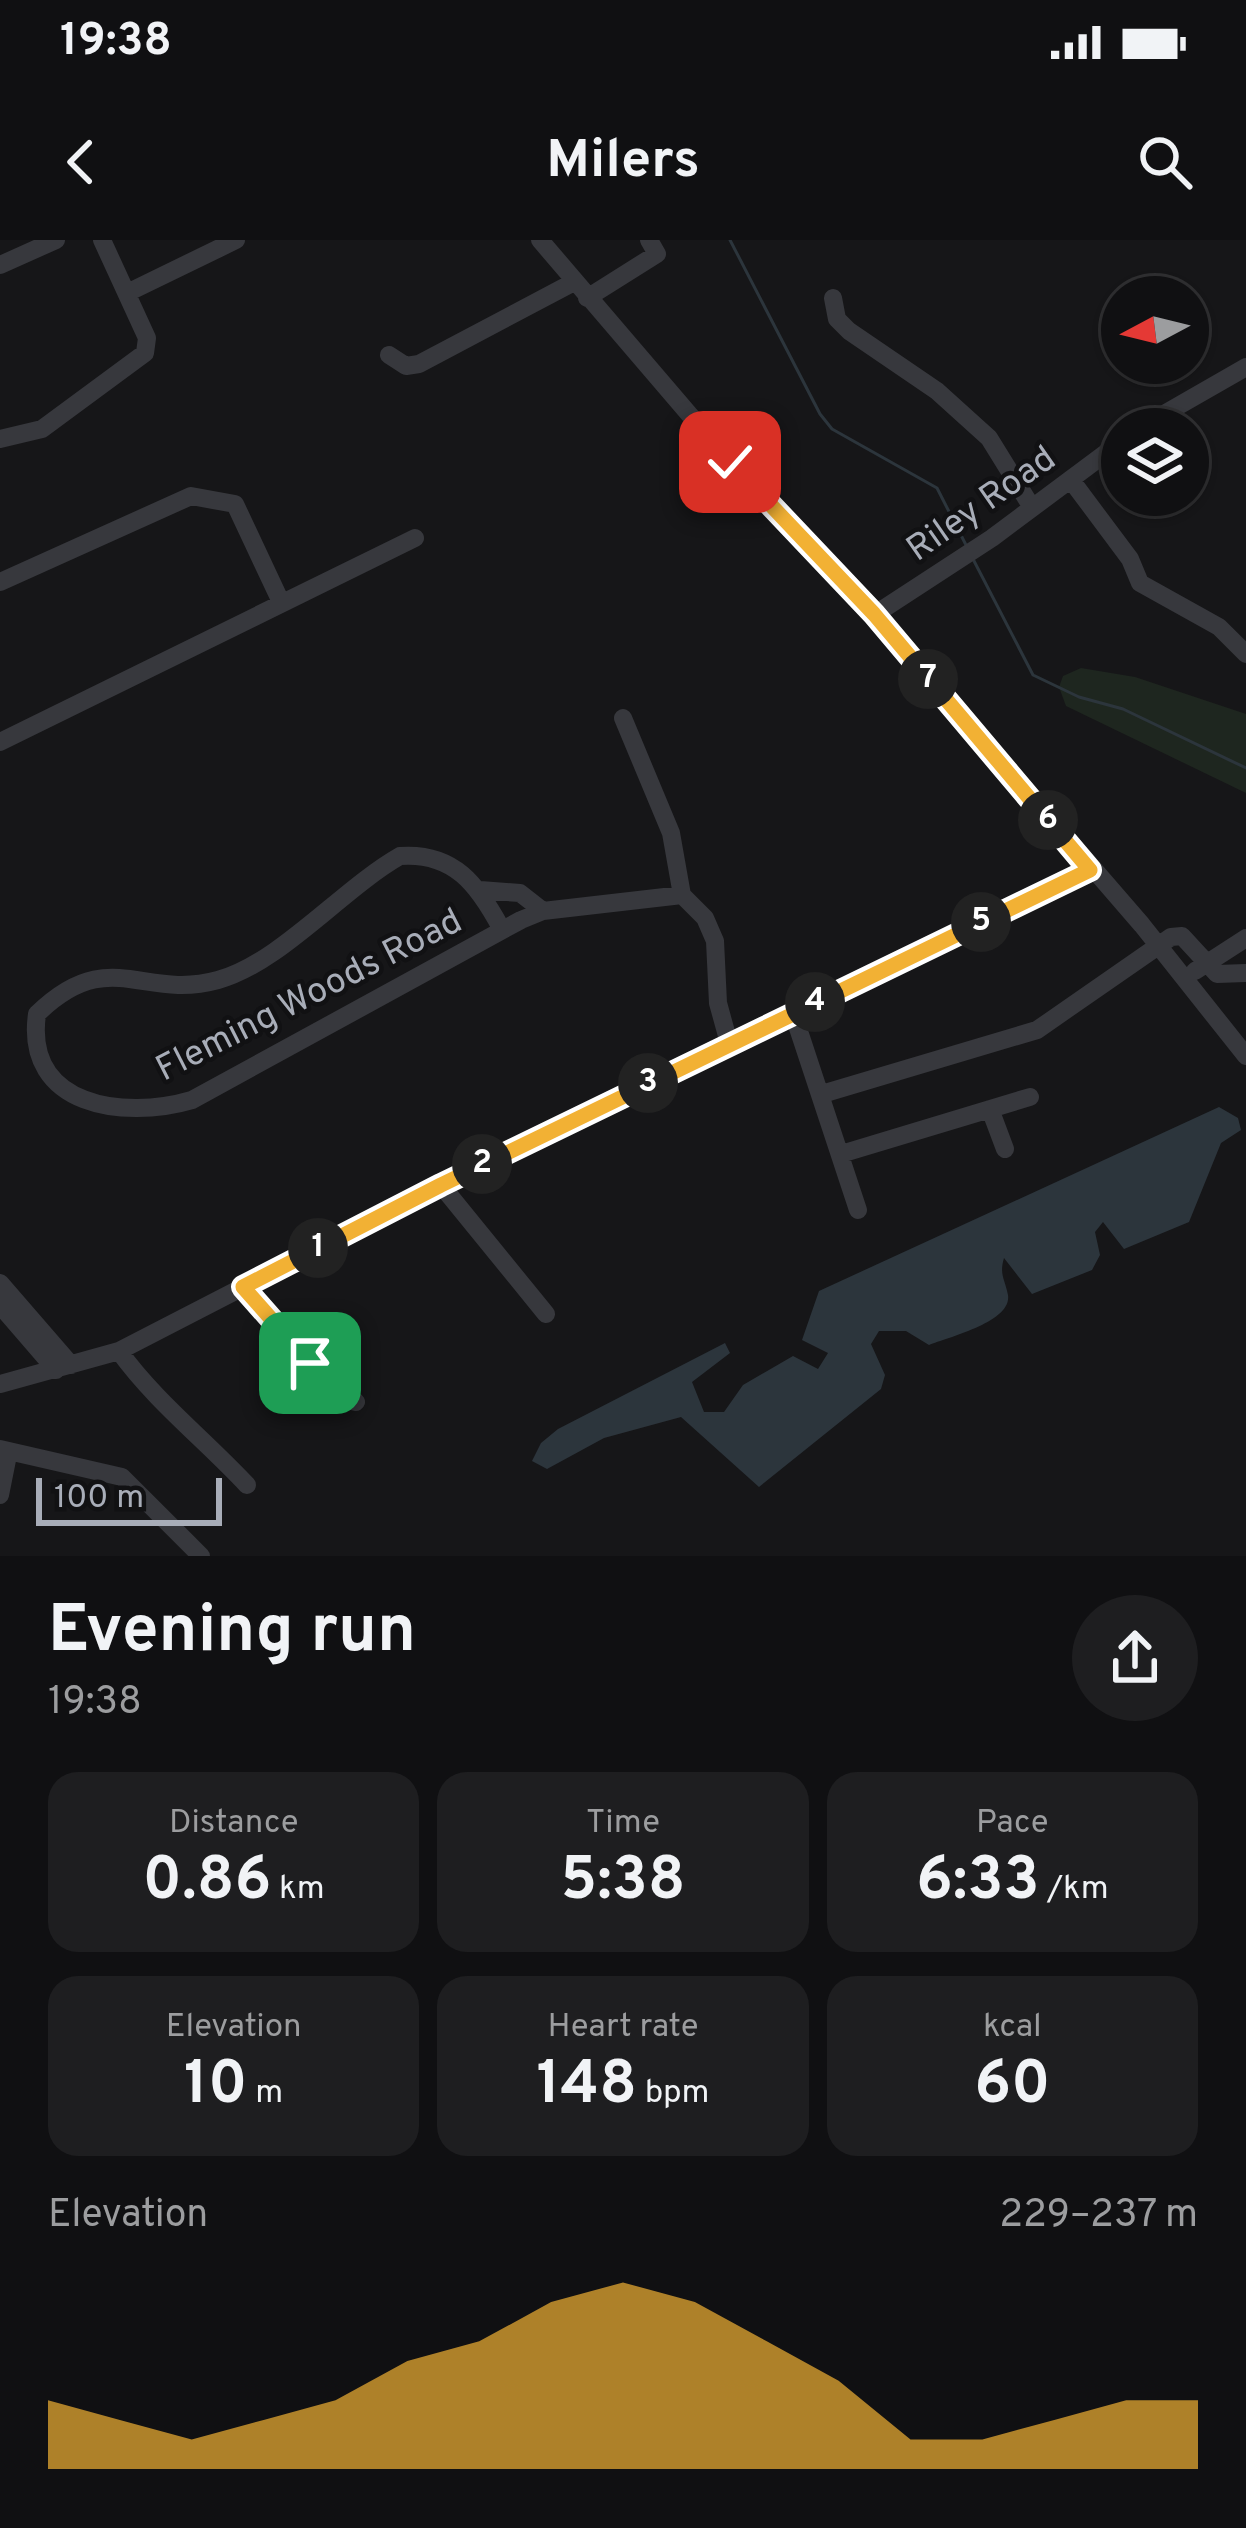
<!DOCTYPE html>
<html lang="en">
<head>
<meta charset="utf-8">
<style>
  body { margin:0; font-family:Overpass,sans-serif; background:#1e1e20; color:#f1f3f6; height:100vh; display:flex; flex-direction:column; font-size:45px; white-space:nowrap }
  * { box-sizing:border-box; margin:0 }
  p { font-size:39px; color:#9c9d9f }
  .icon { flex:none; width:66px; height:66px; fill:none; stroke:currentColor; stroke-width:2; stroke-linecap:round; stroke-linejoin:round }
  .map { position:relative; height:1316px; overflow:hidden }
  .side { display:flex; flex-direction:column; background:#101012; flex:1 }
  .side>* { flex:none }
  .needle { width:78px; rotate:263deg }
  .buttons { position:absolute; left:1101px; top:36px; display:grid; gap:24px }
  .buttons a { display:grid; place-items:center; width:108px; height:108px; border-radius:50%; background:#101012; box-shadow:0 3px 9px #0004,0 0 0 3px #303032; font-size:60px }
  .scale { position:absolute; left:36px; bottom:30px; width:186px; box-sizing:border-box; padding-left:12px; border:6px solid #a8adb8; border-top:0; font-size:33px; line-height:42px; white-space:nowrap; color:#a8adb8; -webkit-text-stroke:9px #111113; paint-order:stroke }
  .pin { position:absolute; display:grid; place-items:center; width:102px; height:102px; color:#fff; margin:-51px; border-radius:24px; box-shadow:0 6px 18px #0006 }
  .km { position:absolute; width:60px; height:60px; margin:-30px; border-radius:50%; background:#222; color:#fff; font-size:33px; line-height:60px; text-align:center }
  .round { display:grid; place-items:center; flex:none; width:126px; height:126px; border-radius:63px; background:#1e1e20 }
  .head { display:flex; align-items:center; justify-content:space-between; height:204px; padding:0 48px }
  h1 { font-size:66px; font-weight:700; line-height:90px }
  .figures { display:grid; grid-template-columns:repeat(3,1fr); gap:18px; height:204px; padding:12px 48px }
  .figures div { display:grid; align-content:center; border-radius:30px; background:#1e1e20; text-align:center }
  .figures b { font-size:60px; font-weight:700 }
  .figures small { font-size:33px; font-weight:400 }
  .figures p { font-size:33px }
  .chart { height:336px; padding:24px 48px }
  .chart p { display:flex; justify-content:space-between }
  .chart svg { width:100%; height:216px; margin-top:12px; fill:#f2b134; opacity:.7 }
  .status { display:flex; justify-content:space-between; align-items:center; height:84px; padding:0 60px; background:#101012; direction:ltr }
  .status svg { height:33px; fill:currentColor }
  header { display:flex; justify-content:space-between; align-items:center; height:156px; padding:0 48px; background:#101012; font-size:54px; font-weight:700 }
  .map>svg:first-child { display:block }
  .green { fill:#1e261f }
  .water { fill:#2c353c }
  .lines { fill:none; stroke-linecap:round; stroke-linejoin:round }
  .stream { stroke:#2c353c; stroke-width:3 }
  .minor { stroke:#37383d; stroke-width:18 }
  .route-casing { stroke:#fff; stroke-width:24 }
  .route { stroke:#f2b134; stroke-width:15 }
  .labels { text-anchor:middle; stroke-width:9; stroke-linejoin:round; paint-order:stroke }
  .street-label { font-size:36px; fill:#a8adb8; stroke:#111113 }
</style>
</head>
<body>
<div class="status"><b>19:38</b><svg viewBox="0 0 49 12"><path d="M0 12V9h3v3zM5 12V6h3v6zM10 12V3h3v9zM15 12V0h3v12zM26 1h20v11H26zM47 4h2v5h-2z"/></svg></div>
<header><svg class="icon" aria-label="back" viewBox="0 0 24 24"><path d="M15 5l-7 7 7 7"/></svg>Milers<svg class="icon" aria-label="search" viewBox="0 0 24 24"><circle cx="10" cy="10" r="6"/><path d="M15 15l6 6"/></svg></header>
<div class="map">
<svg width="1246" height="1316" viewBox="0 0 1246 1316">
  <rect width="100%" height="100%" fill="#161618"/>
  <path class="green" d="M1081 428 1135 437 1246 474V553L1066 466 1059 447 1063 436Z"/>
  <path class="water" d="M1219 867 1238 878 1241 890 1221 903 1189 982 1124 1009 1103 982 1095 992 1100 1015 1092 1030 1032 1054 1004 1018C999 1035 1005 1039 1008 1055 1012 1082 948 1097 929 1105L906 1091H879L871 1104 885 1135 881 1149 759 1247 681 1177 604 1198 547 1229 532 1221 541 1203 558 1189 725 1103 730 1113 692 1142 704 1172H724L743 1145 793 1116 818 1129 828 1113 802 1100 819 1051Z"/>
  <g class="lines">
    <path class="stream" d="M730 0 820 174 832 189 937 248 966 305
      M973 319 1033 435 1079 457 1123 469 1246 528"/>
    <path class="minor" d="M540 0 730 222 874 375 1142 685 1246 816
      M0 25 56 0
      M127 53 236 0
      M587 58 657 14 649 0
      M833 58 837 79 849 91 937 151 989 198 1031 266
      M389 115 406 126 419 124 574 42
      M1138 189 1246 127
      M0 199 42 189 145 113 147 98 102 0
      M1071 240 1130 319 1140 343 1219 387 1246 414
      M0 342 191 256 235 264 281 362
      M874 375 992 298 1122 201
      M623 478 671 593 682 655 705 678 715 701 718 763 729 803
      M0 502 415 298
      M480 650 520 653 543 671
      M501 688C478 645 454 612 400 616 342 649 280 723 218 740 142 761 109 704 37 774 24 867 124 880 192 860L521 680 543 671 682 655
      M1195 731 1246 698
      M793 773 858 970
      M822 854 1037 790 1171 697 1182 696 1217 734 1246 733
      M990 869 1005 909
      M841 914 1030 857
      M441 945 546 1074
      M0 1043 71 1125
      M243 1047 345 1159 356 1162
      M0 1065 56 1130
      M119 1111C155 1161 204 1199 247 1245
      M0 1144 119 1111 441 945 1090 630
      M0 1209 122 1237 201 1316
      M0 1255 8 1215"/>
  </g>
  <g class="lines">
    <defs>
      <path id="route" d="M310 1123 243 1047 441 945 1090 630 874 374 730 222"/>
    </defs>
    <use href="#route" class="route-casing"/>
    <use href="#route" class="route"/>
  </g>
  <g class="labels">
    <g class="street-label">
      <text transform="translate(980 262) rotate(-35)" y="13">Riley Road</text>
      <text transform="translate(308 753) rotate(-27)" y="13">Fleming Woods Road</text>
    </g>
  </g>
</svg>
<div class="buttons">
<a><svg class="needle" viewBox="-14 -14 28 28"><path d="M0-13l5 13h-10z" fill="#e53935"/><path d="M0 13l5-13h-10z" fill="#9c9d9f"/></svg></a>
<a><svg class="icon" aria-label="layers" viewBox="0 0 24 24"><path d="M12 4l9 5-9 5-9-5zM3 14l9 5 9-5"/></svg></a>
</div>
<div class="scale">100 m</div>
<div class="pin" style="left:310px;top:1123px;background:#1e9e55"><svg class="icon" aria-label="arrive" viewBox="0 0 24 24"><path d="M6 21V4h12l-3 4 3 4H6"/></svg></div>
<div class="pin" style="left:730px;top:222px;background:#d93025"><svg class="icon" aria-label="check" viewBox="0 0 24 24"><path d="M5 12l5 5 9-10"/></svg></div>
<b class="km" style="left:318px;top:1008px">1</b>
<b class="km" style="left:482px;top:924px">2</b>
<b class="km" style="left:648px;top:843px">3</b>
<b class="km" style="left:815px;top:762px">4</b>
<b class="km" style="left:981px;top:682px">5</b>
<b class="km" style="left:1048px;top:580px">6</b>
<b class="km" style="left:928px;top:439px">7</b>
</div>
<section class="side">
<div class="head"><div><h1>Evening run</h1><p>19:38</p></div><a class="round"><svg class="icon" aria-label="share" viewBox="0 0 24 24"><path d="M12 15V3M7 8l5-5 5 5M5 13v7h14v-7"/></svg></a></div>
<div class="figures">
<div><p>Distance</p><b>0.86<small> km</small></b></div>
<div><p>Time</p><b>5:38</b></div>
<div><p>Pace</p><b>6:33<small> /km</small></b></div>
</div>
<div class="figures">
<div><p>Elevation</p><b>10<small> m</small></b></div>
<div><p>Heart rate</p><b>148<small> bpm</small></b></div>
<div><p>kcal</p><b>60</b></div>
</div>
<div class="chart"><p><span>Elevation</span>229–237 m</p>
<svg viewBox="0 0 160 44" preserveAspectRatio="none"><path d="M0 44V30L10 34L20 38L30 34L40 30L50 22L60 18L70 10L80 6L90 10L100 18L110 26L120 38L130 38L140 34L150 30L160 30V44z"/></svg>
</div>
</section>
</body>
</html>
